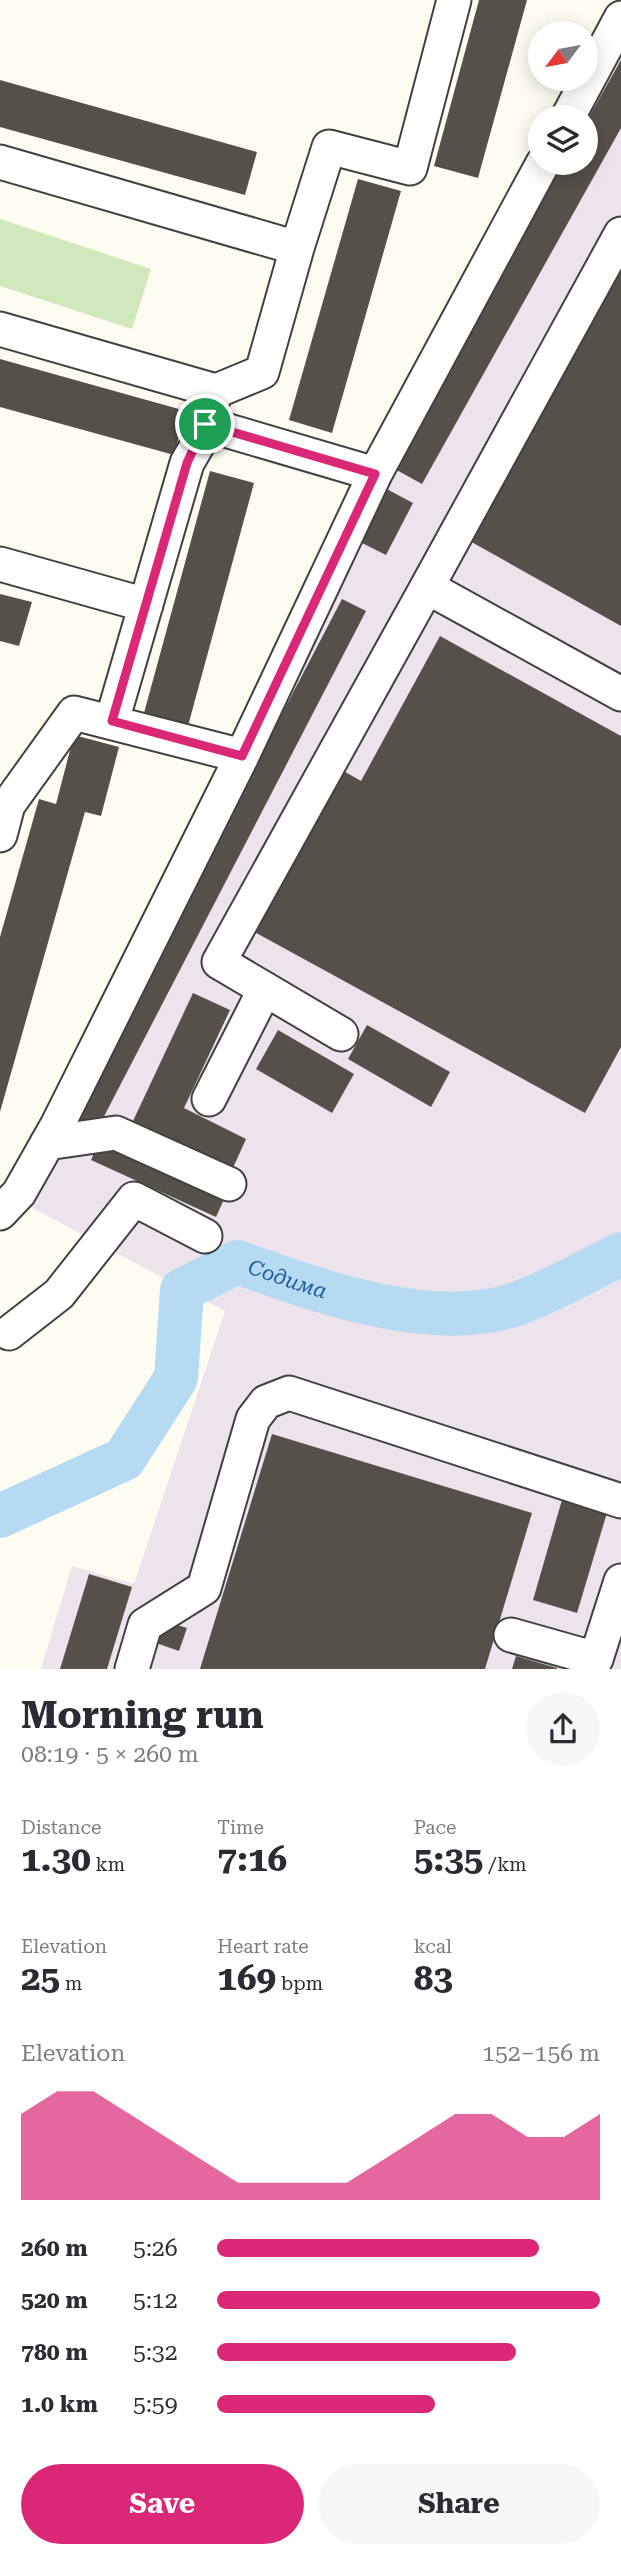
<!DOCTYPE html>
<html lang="en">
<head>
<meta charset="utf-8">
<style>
  body { margin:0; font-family:"Roboto Serif",serif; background:#f7f7f7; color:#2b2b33; height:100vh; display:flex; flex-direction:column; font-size:26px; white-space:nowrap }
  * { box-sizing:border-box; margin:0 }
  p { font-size:23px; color:#7c7c81 }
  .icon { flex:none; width:38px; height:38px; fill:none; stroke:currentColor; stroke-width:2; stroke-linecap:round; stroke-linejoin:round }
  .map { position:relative; height:1669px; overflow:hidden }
  .drawer { display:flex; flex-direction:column; background:#fff; flex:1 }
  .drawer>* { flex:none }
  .needle { width:46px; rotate:238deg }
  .tools { position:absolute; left:528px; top:21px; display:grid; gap:14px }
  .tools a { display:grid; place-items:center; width:70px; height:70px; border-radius:50%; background:#fff; box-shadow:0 4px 18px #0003; font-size:35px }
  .pin { position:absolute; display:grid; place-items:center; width:60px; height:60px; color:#fff; margin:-30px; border:4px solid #fff; border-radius:50%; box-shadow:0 2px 7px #0007 }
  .round { display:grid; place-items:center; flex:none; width:74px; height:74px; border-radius:37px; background:#f7f7f7 }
  .head { display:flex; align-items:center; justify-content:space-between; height:119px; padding:0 21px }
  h1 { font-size:38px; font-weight:700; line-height:52px }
  .metrics { display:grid; grid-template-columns:repeat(3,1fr); gap:10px; height:119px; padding:7px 21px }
  .metrics div { display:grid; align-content:center }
  .metrics b { font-size:35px; font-weight:700 }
  .metrics small { font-size:19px; font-weight:400 }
  .metrics p { font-size:19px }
  .chart { height:196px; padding:14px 21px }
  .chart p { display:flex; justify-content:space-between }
  .chart svg { width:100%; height:126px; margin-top:7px; fill:#db2777; opacity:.7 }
  .button { display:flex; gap:14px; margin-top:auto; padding:14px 21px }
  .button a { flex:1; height:80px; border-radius:42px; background:#db2777; color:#fff; font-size:28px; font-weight:700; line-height:80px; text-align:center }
  .button a+a { background:#f7f7f7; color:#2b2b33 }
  ul { padding:0 21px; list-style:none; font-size:23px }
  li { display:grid; grid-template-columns:112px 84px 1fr; align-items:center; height:52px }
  li i { height:18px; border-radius:9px; background:#db2777 }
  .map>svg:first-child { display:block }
  .industrial { fill:#ece3ec }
  .green { fill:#d0e8bb }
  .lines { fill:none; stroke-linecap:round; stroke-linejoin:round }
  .river { stroke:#b7daf3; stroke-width:44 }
  .building { fill:#56504b }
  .minor-casing { stroke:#414141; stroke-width:37 }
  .minor { stroke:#fff; stroke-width:33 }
  .route-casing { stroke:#fff; stroke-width:14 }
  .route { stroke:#db2777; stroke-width:9 }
  .labels { text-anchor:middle; stroke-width:7; stroke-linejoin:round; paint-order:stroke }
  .water-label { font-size:21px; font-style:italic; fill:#1d5d9b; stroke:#fff }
</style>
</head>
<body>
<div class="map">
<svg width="621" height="1669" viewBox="0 0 621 1669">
  <rect width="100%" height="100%" fill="#fefcf0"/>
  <path class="industrial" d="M621 26V1669H41L72 1566 134 1584 225 1311 12 1197 546 163H586V117Z"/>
  <path class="green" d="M0 219 151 269 132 329 0 286Z"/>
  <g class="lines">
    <path class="river" id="s1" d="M0 1516 124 1459 176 1378 182 1290 237 1262C318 1291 435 1334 519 1303 554 1290 588 1270 621 1254"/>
  </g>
  <path class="building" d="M479 0H527L478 178 434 166Z
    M621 60V128L422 484 393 468 563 163H586V122Z
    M0 80 257 152 245 195 0 127Z
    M358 179 401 191 332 433 289 420Z
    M621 268V626L468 540Z
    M0 359 186 411 174 455 0 407Z
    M210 471 254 483 188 726 144 713Z
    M383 487 413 503 386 555 356 540Z
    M0 594 32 602 19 646 0 641Z
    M342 599 366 611 98 1128 69 1121Z
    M440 636 621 736V1047L585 1113 251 930 340 769 361 781Z
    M74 735 119 747 101 816 85 812 0 1112V937L39 799 56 804Z
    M193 993 230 1010 184 1108 246 1139 232 1170 133 1121Z
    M367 1025 450 1072 431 1107 348 1059Z
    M278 1030 354 1074 332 1113 256 1069Z
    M100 1140 225 1197 216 1217 91 1160Z
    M272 1434 532 1513 485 1669H200Z
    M564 1493 609 1506 577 1613 533 1600Z
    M89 1574 132 1587 107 1669H60Z
    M164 1621 187 1628 179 1651 156 1643Z
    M516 1656 557 1668V1669H512Z"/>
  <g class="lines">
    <defs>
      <path id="minor" d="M568 117 621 18
        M0 162 297 248 329 147 410 168 454 0
        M0 329 216 391 262 372 297 248
        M205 424 375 474
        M0 564 146 605
        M427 587 621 234
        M112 721 187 463 198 444 216 391
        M0 835 8 805 74 713 242 756
        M341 1034 219 962 427 587 621 694
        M209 1099 265 989
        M47 1143 116 1133 229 1184
        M0 1213 19 1193 57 1126 242 756 375 474 543 163
        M9 1333 59 1294 134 1199 205 1236
        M511 1635 596 1659 621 1581
        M132 1669 145 1625 204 1588 253 1419 266 1402 289 1393 621 1501"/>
    </defs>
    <use href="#minor" class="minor-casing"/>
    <use href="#minor" class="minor"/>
  </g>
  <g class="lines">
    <defs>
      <path id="route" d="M205 424 375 474 242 756 112 721 187 463Z"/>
    </defs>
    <use href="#route" class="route-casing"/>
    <use href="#route" class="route"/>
  </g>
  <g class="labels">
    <g class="water-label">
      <text dy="7" stroke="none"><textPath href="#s1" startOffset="436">Содима</textPath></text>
    </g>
  </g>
</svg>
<div class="tools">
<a><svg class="needle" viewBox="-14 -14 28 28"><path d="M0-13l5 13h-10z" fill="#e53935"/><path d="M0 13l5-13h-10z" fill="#7c7c81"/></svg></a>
<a><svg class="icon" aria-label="layers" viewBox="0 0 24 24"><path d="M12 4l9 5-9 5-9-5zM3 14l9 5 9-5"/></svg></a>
</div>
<div class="pin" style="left:205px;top:424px;background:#1e9e55"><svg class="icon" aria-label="arrive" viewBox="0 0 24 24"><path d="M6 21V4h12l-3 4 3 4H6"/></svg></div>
</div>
<section class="drawer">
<div class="head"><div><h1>Morning run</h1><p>08:19 · 5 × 260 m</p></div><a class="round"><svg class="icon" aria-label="share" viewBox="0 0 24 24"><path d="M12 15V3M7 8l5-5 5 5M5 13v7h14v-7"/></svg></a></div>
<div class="metrics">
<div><p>Distance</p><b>1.30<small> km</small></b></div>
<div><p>Time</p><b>7:16</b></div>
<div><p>Pace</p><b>5:35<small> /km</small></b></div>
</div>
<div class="metrics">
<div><p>Elevation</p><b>25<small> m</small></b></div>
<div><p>Heart rate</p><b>169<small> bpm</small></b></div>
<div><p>kcal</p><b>83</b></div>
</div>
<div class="chart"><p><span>Elevation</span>152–156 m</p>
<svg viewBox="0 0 160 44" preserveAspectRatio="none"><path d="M0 44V14L10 6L20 6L30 14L40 22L50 30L60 38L70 38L80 38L90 38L100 30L110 22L120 14L130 14L140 22L150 22L160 14V44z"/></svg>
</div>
<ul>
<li><b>260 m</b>5:26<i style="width:84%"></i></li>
<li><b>520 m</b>5:12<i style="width:100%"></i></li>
<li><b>780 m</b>5:32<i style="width:78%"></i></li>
<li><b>1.0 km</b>5:59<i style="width:57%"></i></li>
</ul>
<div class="button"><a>Save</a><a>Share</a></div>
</section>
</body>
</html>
